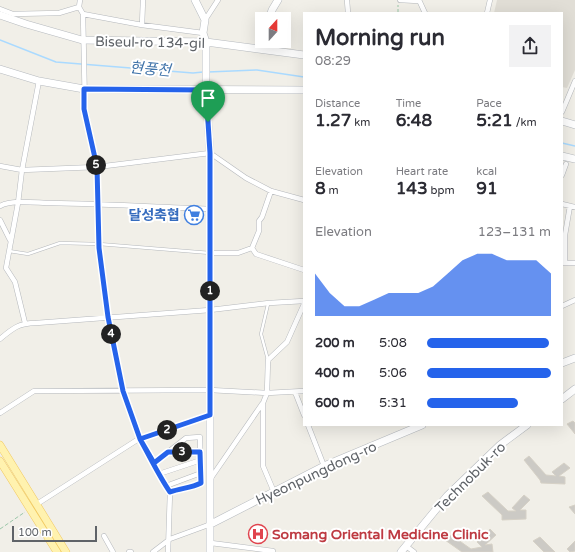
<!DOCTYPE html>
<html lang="en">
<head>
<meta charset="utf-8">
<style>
  body { margin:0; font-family:"Varela Round","Noto Sans KR",sans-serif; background:#f2f2f3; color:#2b2b33; height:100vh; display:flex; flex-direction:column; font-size:15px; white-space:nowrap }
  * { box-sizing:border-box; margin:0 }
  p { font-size:13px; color:#7c7c81 }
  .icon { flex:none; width:22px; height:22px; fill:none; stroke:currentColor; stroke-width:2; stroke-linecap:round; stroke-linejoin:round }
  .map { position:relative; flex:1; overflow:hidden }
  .panel { position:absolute; left:303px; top:12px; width:260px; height:414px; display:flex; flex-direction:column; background:#fff; border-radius:0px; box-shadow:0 4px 16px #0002 }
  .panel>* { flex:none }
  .needle { width:26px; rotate:21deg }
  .controls { position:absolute; left:255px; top:12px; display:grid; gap:8px }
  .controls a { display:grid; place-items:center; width:36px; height:36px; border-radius:0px; background:#fff; box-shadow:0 4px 16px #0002; font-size:20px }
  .scale { position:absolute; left:12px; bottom:10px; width:85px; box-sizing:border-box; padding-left:4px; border:2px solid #5f6368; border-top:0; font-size:11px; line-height:14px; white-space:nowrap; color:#5f6368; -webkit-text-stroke:3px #fff; paint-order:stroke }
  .pin { position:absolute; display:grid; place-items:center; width:34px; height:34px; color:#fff; margin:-41px -17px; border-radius:50% 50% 50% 0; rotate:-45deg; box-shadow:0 0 4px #0007 }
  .pin .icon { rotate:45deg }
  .km { position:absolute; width:20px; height:20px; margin:-10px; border-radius:50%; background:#222; color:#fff; font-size:11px; line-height:20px; text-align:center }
  .round { display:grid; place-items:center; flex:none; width:42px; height:42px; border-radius:0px; background:#f2f2f3 }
  .headline { display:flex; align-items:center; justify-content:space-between; height:68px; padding:0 12px }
  h1 { font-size:22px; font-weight:800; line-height:30px }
  .stats { display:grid; grid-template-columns:repeat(3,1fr); gap:6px; height:68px; padding:4px 12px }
  .stats div { display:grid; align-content:center }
  .stats b { font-size:17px; font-weight:800 }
  .stats small { font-size:11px; font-weight:400 }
  .stats p { font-size:11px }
  .chart { height:112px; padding:8px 12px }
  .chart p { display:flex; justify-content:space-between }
  .chart svg { width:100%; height:72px; margin-top:4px; fill:#2563eb; opacity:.7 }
  ul { padding:0 12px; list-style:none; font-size:13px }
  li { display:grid; grid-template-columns:64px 48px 1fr; align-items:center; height:30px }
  li i { height:10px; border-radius:5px; background:#2563eb }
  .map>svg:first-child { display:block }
  .education { fill:#e1ded6 }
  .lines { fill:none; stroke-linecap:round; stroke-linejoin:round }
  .stream { stroke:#aadaff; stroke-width:1.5 }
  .building { fill:#cccac5; stroke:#d6d1c6 }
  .lane-casing { stroke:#b5b8bc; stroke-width:3.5 }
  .street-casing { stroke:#b5b8bc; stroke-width:5.5 }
  .secondary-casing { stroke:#b6babf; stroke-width:8 }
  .primary-casing { stroke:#f2c960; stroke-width:8 }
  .path { stroke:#9cc7a9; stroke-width:1; stroke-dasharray:4 2; stroke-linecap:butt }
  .lane { stroke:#fff; stroke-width:2.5 }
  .street { stroke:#fff; stroke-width:4.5 }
  .secondary { stroke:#fff; stroke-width:7 }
  .primary { stroke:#fff2af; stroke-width:7 }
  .route-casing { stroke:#fff; stroke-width:8 }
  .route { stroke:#2563eb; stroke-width:5 }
  .labels { text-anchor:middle; stroke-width:4; stroke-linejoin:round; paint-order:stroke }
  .street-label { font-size:14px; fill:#5f6368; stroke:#fff }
  .shop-label { font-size:14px; font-weight:bold; fill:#366cbe; stroke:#fff; text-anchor:end }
  .health-label { font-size:14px; font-weight:bold; fill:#be3a42; stroke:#fff; text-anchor:start }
  .water-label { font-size:15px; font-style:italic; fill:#4174aa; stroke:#fff }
</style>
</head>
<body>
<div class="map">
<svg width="575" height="552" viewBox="0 0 575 552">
  <rect width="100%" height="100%" fill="#f1efe8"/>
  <path class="education" d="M497 0H575V70L567 88 562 87V13H494Z"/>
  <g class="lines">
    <path class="stream" d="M0 40 56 62 193 73 203 72
      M208 72 257 70 304 77
      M562 143 575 146"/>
  </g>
  <path class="building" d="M573 421 575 423V434L567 424Z
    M529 456 546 475 556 476 552 472 564 463 570 468 559 476 565 477V484L541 483 540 480 524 460Z
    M488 492 508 511H516L512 508 524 495 530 500 520 510H526V519L502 520V515L482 496Z
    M575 505V514L569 507Z
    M490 529 496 535 485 545 492 544 493 552H462L445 540 451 535 471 549 482 547 477 542Z
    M540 537 555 552H544L533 541Z
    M575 541V551L570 552 567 549Z"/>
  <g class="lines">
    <defs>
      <path id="lane" d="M9 251 28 254 60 243 99 244 210 253
        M268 360 261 334 268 304"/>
      <path id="street" d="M80 0 79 7 83 14 85 109 97 167 99 248 108 317 123 391 140 439 170 492 168 552
        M347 0 348 13
        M400 0 418 1
        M419 0 425 13
        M0 9 13 14 59 13 79 7
        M487 13 490 0
        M83 14 142 25 203 33
        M205 20 218 0
        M142 25 143 0
        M562 112 575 81
        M0 166 22 170 97 167 210 153 246 178 271 191 304 200
        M562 175 566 164
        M562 204 575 207
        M0 206C12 199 37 203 51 203 104 204 157 207 210 209
        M0 220 10 240
        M252 248 259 231V221L262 217 271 191
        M210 253H238L252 248 256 254 304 270
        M562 263H575
        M565 263V235L570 206
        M562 306 575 300
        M25 323 15 282 6 268 18 203 22 170 39 81
        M0 339C13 328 19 323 36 323L210 310 269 303 304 301
        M295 392 304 415
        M0 413 34 391 210 390 267 393 304 391
        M308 425 324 466
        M168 452H200
        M154 463 186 438 200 437 201 483C191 488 181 488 170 492
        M159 474 201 460
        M211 478 262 404
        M166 486 201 473
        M274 492 263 466V403L267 393 268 360 287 342 304 304
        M37 504 137 440 210 415
        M104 536 113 552
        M211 543 273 551
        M406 546 414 552
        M129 552H131
        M153 552 170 539 211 524"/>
      <path id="secondary" d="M195 0 205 20 203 33 206 42V90L210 153V552
        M0 15 26 24 82 40 206 42 304 55
        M269 19 272 10 278 0
        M0 69 39 81 84 89 304 90
        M562 121 575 125
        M562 156 575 159
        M562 363 575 358
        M562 399 575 389
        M211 524 324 466 422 425
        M401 552 447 496 500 445 527 425"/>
      <path id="primary" d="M0 445 66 552
        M0 461 57 552"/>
    </defs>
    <use href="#lane" class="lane-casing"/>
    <use href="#street" class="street-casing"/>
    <use href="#secondary" class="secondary-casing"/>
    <use href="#primary" class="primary-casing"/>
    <path class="path" d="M398 13V5
      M0 529 25 512"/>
    <use href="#lane" class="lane"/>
    <use href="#street" class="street"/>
    <use href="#secondary" class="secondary"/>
    <use href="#primary" class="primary"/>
  </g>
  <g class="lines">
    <defs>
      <path id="route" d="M208 122 210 153V415L140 439C150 457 159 476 170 492 181 488 191 488 201 483L200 452H168L154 463 140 439 123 391 108 317 99 248 97 167 84 109V89L206 90 208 122"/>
    </defs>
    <use href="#route" class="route-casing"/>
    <use href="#route" class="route"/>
  </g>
  <defs>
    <symbol id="supermarket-ring" viewBox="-11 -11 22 22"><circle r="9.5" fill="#fff" stroke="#3f7fe0" stroke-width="1.5"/><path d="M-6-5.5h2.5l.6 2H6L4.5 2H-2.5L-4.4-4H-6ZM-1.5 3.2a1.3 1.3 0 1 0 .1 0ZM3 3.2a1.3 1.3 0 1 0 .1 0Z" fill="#3f7fe0"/></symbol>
    <symbol id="hospital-ring" viewBox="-11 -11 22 22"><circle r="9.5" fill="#fff" stroke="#e0444e" stroke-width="1.5"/><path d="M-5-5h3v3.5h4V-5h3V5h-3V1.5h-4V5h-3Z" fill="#e0444e"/></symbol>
  </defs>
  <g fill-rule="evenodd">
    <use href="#supermarket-ring" x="183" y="204" width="22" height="22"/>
    <use href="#hospital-ring" x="247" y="523" width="22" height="22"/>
  </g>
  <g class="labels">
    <g class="street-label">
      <text transform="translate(150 42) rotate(1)" y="5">Biseul-ro 134-gil</text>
      <text transform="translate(316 473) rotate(-25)" y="5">Hyeonpungdong-ro</text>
      <text transform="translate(470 477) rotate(-45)" y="5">Technobuk-ro</text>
    </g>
    <g class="shop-label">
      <text x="180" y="220">달성축협</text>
    </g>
    <g class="health-label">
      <text x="272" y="539">Somang Oriental Medicine Clinic</text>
    </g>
    <g class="water-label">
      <text transform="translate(150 69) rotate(5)" y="5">현풍천</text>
    </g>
  </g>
</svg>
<div class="controls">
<a><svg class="needle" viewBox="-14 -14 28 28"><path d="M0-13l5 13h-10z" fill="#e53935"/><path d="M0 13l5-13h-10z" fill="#7c7c81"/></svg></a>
</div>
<div class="scale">100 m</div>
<div class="pin" style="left:208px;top:122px;background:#1e9e55"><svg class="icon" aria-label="arrive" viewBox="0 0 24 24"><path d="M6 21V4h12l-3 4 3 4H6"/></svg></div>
<b class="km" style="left:210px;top:291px">1</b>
<b class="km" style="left:167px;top:430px">2</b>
<b class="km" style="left:182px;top:452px">3</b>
<b class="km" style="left:111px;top:334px">4</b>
<b class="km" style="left:96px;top:165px">5</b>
<section class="panel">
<div class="headline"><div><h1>Morning run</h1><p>08:29</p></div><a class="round"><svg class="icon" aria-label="share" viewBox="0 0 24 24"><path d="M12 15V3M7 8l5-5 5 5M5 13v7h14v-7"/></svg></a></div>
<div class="stats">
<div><p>Distance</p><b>1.27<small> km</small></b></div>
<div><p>Time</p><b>6:48</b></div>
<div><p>Pace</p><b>5:21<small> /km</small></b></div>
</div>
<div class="stats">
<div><p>Elevation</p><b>8<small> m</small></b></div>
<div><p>Heart rate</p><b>143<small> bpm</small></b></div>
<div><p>kcal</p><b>91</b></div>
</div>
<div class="chart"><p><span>Elevation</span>123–131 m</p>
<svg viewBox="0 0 160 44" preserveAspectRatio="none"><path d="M0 44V18L10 30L20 38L30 38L40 34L50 30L60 30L70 30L80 26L90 18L100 10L110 6L120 6L130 10L140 10L150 10L160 18V44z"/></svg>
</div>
<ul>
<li><b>200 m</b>5:08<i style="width:98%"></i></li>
<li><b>400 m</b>5:06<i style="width:100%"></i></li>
<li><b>600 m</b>5:31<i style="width:73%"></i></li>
</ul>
</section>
</div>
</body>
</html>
